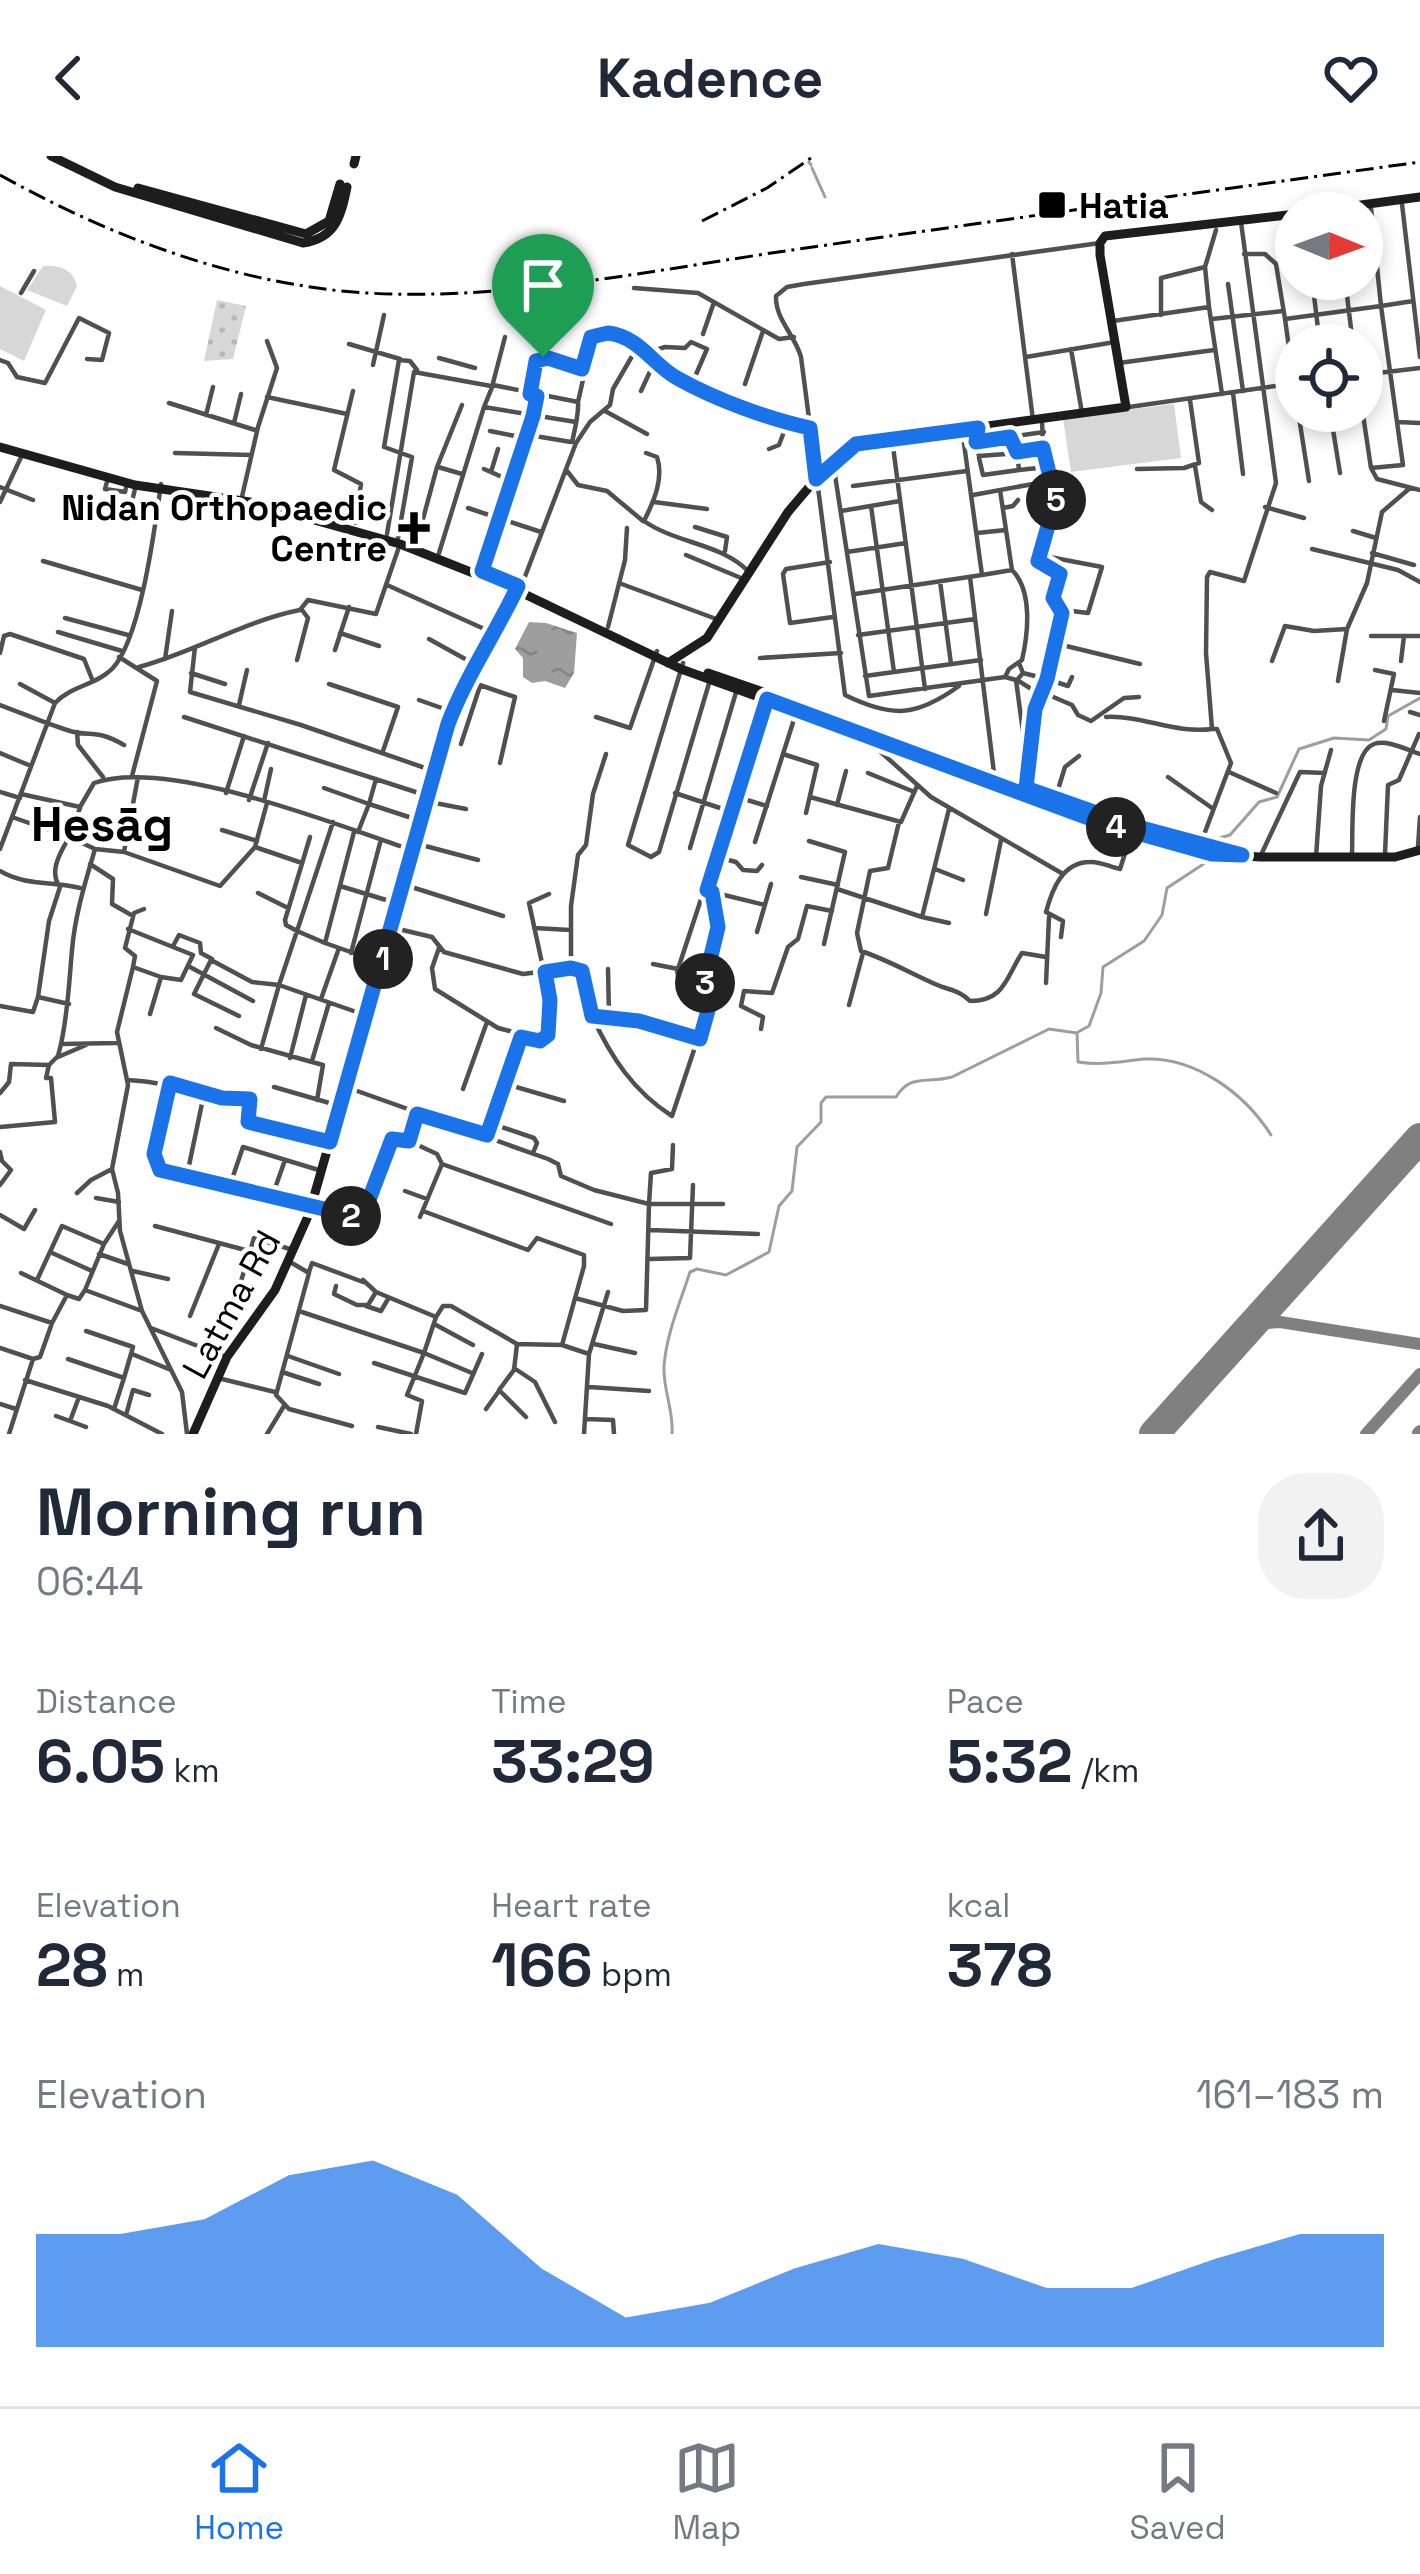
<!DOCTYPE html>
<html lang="en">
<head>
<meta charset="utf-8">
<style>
  body { margin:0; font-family:"Space Grotesk",sans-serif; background:#f2f2f3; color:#1f2937; height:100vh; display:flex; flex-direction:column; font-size:45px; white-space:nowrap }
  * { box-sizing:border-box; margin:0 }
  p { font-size:39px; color:#747a83 }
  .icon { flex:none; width:66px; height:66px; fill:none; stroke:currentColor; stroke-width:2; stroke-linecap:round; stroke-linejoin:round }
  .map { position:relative; height:1278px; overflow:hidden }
  .drawer { display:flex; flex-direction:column; background:#fff; flex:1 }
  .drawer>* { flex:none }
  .needle { width:78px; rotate:91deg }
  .controls { position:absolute; left:1275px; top:36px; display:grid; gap:24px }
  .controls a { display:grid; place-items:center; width:108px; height:108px; border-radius:50%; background:#fff; box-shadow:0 6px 18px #0003; font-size:60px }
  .pin { position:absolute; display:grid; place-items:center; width:102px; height:102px; color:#fff; margin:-123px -51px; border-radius:50% 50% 50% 0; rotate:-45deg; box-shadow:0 0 12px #0007 }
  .pin .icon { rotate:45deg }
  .km { position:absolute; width:60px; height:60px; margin:-30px; border-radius:50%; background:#222; color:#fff; font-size:33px; line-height:60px; text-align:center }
  .round { display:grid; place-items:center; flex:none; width:126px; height:126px; border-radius:48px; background:#f2f2f3 }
  .headline { display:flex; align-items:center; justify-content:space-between; height:204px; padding:0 36px }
  h1 { font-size:66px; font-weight:800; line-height:90px }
  .figures { display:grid; grid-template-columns:repeat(3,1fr); gap:18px; height:204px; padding:12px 36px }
  .figures div { display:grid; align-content:center }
  .figures b { font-size:60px; font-weight:800 }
  .figures small { font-size:33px; font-weight:400 }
  .figures p { font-size:33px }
  .chart { height:336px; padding:24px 36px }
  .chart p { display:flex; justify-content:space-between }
  .chart svg { width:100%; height:216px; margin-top:12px; fill:#1a73e8; opacity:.7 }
  header { display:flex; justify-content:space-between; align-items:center; height:156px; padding:0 36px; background:#fff; font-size:54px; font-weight:800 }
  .tab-bar { display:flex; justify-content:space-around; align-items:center; height:168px; border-top:3px solid #e0e1e3; background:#fff; font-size:33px; color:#747a83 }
  .tab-bar a { display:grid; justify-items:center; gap:6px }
  .tab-bar .current { color:#1a73e8 }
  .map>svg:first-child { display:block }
  .grass { fill:#d7d7d7 }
  .park { fill:url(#park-dots) }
  .water { fill:url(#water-ripples) }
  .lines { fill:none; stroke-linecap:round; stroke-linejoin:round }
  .stream { stroke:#9e9e9e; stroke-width:3 }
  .taxiway { stroke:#808080; stroke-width:12 }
  .runway { stroke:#808080; stroke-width:30 }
  .street { stroke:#505050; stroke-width:4.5 }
  .secondary { stroke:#1d1d1d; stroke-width:9 }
  .rail { stroke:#000; stroke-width:3; stroke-dasharray:18 6 3 6; stroke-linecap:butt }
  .route-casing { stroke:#fff; stroke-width:24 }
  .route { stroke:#1a73e8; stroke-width:15 }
  .poi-dot { fill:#000; stroke:#fff; stroke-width:4.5 }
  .labels { text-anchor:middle; stroke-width:9; stroke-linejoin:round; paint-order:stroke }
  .poi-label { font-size:36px; font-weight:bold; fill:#000; stroke:#fff; text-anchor:start }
  .street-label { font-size:36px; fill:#000; stroke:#fff }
  .district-label { font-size:48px; font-weight:bold; fill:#000; stroke:#fff }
</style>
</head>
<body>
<header><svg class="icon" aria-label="back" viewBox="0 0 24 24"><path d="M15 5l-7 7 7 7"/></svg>Kadence<svg class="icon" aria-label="heart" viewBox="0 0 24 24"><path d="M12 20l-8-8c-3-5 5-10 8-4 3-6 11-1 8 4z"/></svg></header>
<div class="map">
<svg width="1420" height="1278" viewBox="0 0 1420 1278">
  <defs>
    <pattern id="park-dots" width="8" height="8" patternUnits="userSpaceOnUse" patternTransform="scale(3)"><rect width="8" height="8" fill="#d7d7d7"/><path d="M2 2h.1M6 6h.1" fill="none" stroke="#b7b7b7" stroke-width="1.8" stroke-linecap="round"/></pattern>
    <pattern id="water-ripples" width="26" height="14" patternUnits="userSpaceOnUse" patternTransform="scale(3)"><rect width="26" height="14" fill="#9e9e9e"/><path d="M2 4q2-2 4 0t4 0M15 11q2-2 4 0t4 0" fill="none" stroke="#868686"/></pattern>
  </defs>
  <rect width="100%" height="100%" fill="#fff"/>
  <path class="grass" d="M43 110C59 109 73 113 77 130L67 150 27 134Z
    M0 130 46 154 24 205 0 193Z
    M1174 248 1181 302 1071 316 1063 262Z"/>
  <path class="park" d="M217 144 246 150 233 203 204 205Z"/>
  <path class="water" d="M529 466 546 467 577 477 574 517 565 532 545 525 532 527 523 521V502L515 493Z"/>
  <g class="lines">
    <path class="stream" d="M809 6 811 9
      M812 12 825 41
      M1212 684 1230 679 1259 646 1277 641 1299 593 1334 582 1369 584 1386 573 1388 560 1420 542
      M1078 876 1089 870 1101 837 1103 811 1144 785 1162 759 1167 732 1205 707 1208 699
      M1077 877 1078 906C1102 910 1122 905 1145 903 1196 901 1245 938 1271 979
      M672 1278C674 1255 663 1234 664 1211 666 1179 680 1147 690 1116L697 1113 726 1119 769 1096 779 1050 792 1035 797 991 821 966V947L826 941H896C911 917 927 928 952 921L1049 873 1077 877"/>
    <path class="taxiway" d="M1408 995H1420
      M1254 1168 1280 1166 1420 1188
      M1418 1277 1420 1275
      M1366 1278 1420 1218"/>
    <path class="runway" d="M1154 1278 1420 982"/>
    <path class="street" d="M1402 48 1420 201
      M1371 52 1381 150 1413 145
      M1012 98 1033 264
      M1244 98H1265L1276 108
      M1296 106 1276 108 1285 163 1381 150 1397 266 1420 267
      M1312 123 1320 189
      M1345 123 1353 189
      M1228 128 1243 235
      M634 132 698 137 779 183 794 181
      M21 137 34 115
      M1209 151 1205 111 1216 74
      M1161 159V122L1205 111
      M1212 163 1283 155
      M1285 163 1296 242
      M1113 165 1209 151 1222 238
      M703 178 713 149
      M349 188 400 203
      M1071 193 1082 257
      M650 196 665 191 685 192 691 186 707 193 691 230
      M1026 201 1115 186
      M439 202 475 212
      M0 204 8 207 17 221 45 227 79 162 109 177 102 204 87 203
      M1119 207 1214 194
      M373 209 384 159
      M1362 219 1420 212
      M493 227 505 181
      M745 228 763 175
      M353 235 334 314 361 328 355 367
      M641 235 654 207
      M1233 237 1243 318
      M530 238 538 203 548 202 582 213
      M267 241 347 258
      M578 246 593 179 617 178 638 190
      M169 247 255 274
      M1129 251 1296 227
      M1362 252 1371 312 1403 309 1397 266
      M605 255 647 278
      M1298 255 1309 325
      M1330 255 1340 317
      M206 259 213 231
      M234 267 241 238
      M1009 268 1012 292 1017 296 1043 292 1042 263
      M978 272 974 279 979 300 1006 298 1012 292
      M490 275 525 282
      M529 279 571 286
      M892 283 925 533
      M572 286C575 273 579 258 578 246L493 229 484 251 576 266
      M975 286 1044 276
      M769 293 779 289 788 265
      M1017 296 1019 314 1047 311 1043 292
      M175 297 251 299
      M646 297 657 301C664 322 654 345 644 365 677 388 721 387 749 416
      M979 302 983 319 1019 314
      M833 306 869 540 1005 521 1016 524 1026 599
      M1195 310 1201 346 1212 354
      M438 311 462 318
      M1047 311 1058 324V335L1038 405 1060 418 1053 442 1062 457 1047 523 1068 530 1072 521
      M1371 312 1377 323 1420 334
      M484 313 511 325
      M1137 313 1184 312 1199 307 1190 244
      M567 315 578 329 607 335 643 365
      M491 316 498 293
      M108 322 105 333 125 336 127 327
      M853 330 967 315
      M0 331 33 344
      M1000 334 1012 414
      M973 339 1044 326
      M241 345 258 271 277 212 267 185
      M0 346 23 297
      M654 346 707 353
      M871 350 894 516
      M1265 351 1304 362
      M468 352 541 376
      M1003 352 1013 350 1018 344
      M841 355 900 345
      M128 362 135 333
      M695 371 727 381 725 395
      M1353 375 1376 382
      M977 377 1006 374
      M387 378 414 216 491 230
      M398 382 412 301 384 291 399 204 410 205 417 214
      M416 389 437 311 462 249
      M1312 393 1398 414 1420 426
      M847 396 906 387
      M439 397 484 251
      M1372 397 1414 409
      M686 399 741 422
      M1039 399 1102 411 1088 457 1064 454
      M43 405 142 434
      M830 406 786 413 783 418 790 467 833 461
      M482 415 537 240
      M982 419 1012 414C1033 435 1028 478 1022 504L1009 513 1005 521
      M970 421 994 617
      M940 425 951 508
      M619 427 719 464
      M387 429 491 476
      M521 431 576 287 590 266 610 249 613 233 638 190C653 197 660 212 674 221 712 242 767 262 810 271
      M855 438 982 419 962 273
      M65 462 128 479
      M608 471 625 404 627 372
      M58 476 122 495
      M340 477 379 490
      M858 479 975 463
      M1371 480H1420
      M429 483 476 509
      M1058 488 1140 508
      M195 491 190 536 301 569 431 614
      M335 494 349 451
      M0 497 4 480 10 478 84 503 92 523
      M119 501 157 525 132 620
      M760 502 841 497
      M165 503 172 455
      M297 504 308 462 302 454
      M1272 505 1285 470 1314 475 1347 473 1367 427 1382 356 1410 332
      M1401 505 1404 480
      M683 507 628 689 651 701 659 696 710 524
      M1019 507 1023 517 1017 524 1033 534 1042 533 1033 565 1026 632
      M139 511C195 496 244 465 300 454L308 444 376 458 400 388
      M1375 514 1394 518 1384 565
      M191 517 225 528
      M1023 517 1047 523 1042 533 1044 537 1072 549 1078 559 1091 565 1124 542 1139 541
      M865 520 981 504
      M468 525 515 541 500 607
      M1338 525 1347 473
      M20 528 55 547
      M329 528 398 551 383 595
      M959 530C916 561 892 562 845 539L801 201C795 179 775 163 776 140L787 131 804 128 1100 87
      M1392 534 1420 537
      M419 544 453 556
      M0 549C22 557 44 567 67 574 90 582 95 572 124 589
      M239 549 247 514
      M1410 556 1420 559
      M184 561 428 640
      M596 561 630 572 657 495
      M1106 561C1142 559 1175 578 1212 573
      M77 576 78 589 103 621
      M864 581 931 641 1063 718
      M461 588 480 530
      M0 597 31 610
      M783 598 817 609 806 657
      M1229 616 1276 637
      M868 617 912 635
      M1168 621 1212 652
      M376 623 369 648 418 664
      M324 632 369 648 358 676
      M0 636 20 642
      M226 637 244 580
      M675 637 729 655
      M21 638 80 651 94 627C168 601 336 669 412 694
      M734 640 767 650
      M1056 640 1065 611 1079 600
      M810 641 901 666 917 630
      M249 644 268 587
      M264 645 271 613
      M430 646 466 653
      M267 647 255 691 302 707
      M837 649 846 615
      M80 652 69 681 95 693
      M949 653 922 761 949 767
      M12 661 69 681C61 696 48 715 60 731L49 765 38 841
      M899 666 888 712 870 715 857 777 861 795C888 804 910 817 935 828 950 835 958 833 970 845 1005 845 1006 821 1022 797L1046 801
      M222 674 257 685
      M310 681 285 764 286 769 297 775 333 666
      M1202 684 1231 607 1217 573H1212L1206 497 1207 421 1210 416 1244 425 1276 327 1241 66
      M809 685 845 696 824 788
      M755 686 797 554
      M414 687 478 704
      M1418 691 1420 661
      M690 692 737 533
      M0 693 55 547C71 530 96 529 112 513 141 483 155 370 161 328
      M124 696 220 730 255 691
      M1352 697C1353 674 1349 597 1374 588 1387 583 1407 594 1420 598
      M1385 698 1388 629 1399 624 1419 578
      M717 701 736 706 743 714 757 715 762 709
      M1260 701 1300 616 1325 617
      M1316 701 1321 630 1331 594
      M90 708 113 723 112 748 133 760
      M935 713 963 724
      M0 715C25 730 52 725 80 732
      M801 721 838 729
      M402 728 503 760
      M340 730 396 747
      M837 733 922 761
      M712 736 765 749
      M258 737 288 752
      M986 758 1001 684
      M390 771 432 781 444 796 523 818 571 812V750L578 699 586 689 593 638 606 598
      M534 772 570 774
      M128 773 193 799 181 824 161 821
      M757 776 771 728
      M1061 781 1063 765 1046 756C1052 734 1062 706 1090 706 1099 705 1110 711 1120 713L1132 676
      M325 787 382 807
      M173 790 179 779 200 787 201 797 212 803
      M439 792 432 812 435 833 498 872 543 884 550 870V844L529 747 549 738
      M351 797 380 687
      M653 808 678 813 767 543
      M133 811 135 800 125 792 134 757 144 753
      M190 811 253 845
      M571 812 583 816 592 860 639 865 700 882
      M608 813 609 860
      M1046 827 1049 761
      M703 833 718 771 712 736
      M321 843 339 792
      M849 849 863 797
      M0 850 33 856 38 841 69 848
      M239 860 194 838 211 804 252 826 279 829 297 775 325 787 354 676
      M592 860C611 901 633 935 672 960L712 840 706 834 679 825 677 814
      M216 872 251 889 323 909 317 944
      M761 873 763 861 741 850 744 835 772 837 788 791 798 783 807 750 832 755
      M61 888C68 856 69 827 72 794 75 759 85 727 95 693L124 696 138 621
      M261 893 279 829 365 859
      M58 901 86 889
      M290 902 306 839
      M312 905 329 847
      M128 924C170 926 208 940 250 943L248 966 330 987
      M170 927 154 998 156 1009 163 1016 273 1038 360 1063 392 982 409 985
      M506 928 564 945
      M274 931 340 950
      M346 931 548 1003 558 1008 561 1020 594 1034 649 1048 646 1154 623 1155 575 1142
      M463 933 487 866
      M0 937 9 926 11 908 49 909 58 900 61 888 117 887
      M417 958 409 985 437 998 442 1008 420 1061
      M493 968 534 982 537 987 533 997
      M0 971 55 966 51 922H46L49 909
      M488 977 522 881
      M673 989 672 1013 651 1017 649 1048H723
      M0 996 2 1005 11 1014 0 1029
      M442 1008 611 1068
      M187 1019 204 938
      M230 1029 243 991 322 1015
      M405 1035 427 1043
      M77 1037 91 1024 112 1013
      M273 1038 285 1004
      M96 1042 119 1046
      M0 1059 24 1073 35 1054
      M155 1070 249 1095
      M650 1074 758 1078
      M50 1096 92 1115
      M99 1098 128 1108
      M649 1103 690 1102 693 1029
      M290 1106 309 1117 276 1239 289 1253 352 1270
      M133 1115 168 1123
      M309 1116 312 1107 363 1126
      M21 1117 67 1139 52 1167
      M37 1124 62 1070 104 1088
      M363 1124 376 1136 436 1161 443 1150H451L517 1188 562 1189 584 1110V1099L537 1082 528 1094 423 1055
      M336 1130 334 1138 357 1149H368L376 1136
      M85 1134 104 1088 119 1065
      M67 1139 79 1143 85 1134 142 1155 182 1236 187 1278
      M0 1150 52 1167 40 1201 33 1203 9 1278
      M366 1150 381 1155 388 1143
      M142 1155 120 1075 118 1037 112 1013 128 929 117 876 133 811 161 821 150 858
      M299 1155 424 1197 407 1239 422 1245 416 1278
      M190 1160 219 1088
      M436 1161 424 1197 472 1217
      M436 1169 473 1189
      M151 1172 224 1200
      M86 1175 133 1191 124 1222
      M226 1175 254 1082 293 1094
      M517 1188 514 1214 499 1234 526 1261
      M594 1188 635 1197
      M562 1189 589 1198 608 1136
      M0 1192 33 1203
      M132 1198 171 1214
      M288 1200 339 1218
      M68 1203 124 1222 114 1253
      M374 1207 465 1237 482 1198
      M514 1212 535 1226 555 1266
      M282 1216 319 1228
      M218 1222 275 1236
      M25 1224 108 1250 162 1278
      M589 1231 649 1235
      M79 1241 70 1265 86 1271
      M0 1248 16 1253
      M486 1253 499 1235
      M126 1259 133 1234 149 1239
      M56 1260 70 1265
      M586 1263 613 1264 614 1278
      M378 1271 411 1278
      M267 1278 284 1250
      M584 1278 589 1198"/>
    <path class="secondary" d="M51 0 115 31 303 87C336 82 341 60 347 31
      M354 8 356 0
      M138 32 306 78 329 65 340 28
      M1302 57 1420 41
      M0 291 135 329 250 346 400 388 516 434 681 513 1132 676 1212 698 1260 701H1395L1420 694
      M668 507 707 482 788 356 816 323 856 288 1126 251 1100 99V87L1105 80 1296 58
      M708 517 828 558
      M895 583 1014 627
      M1046 640 1134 670 1231 695
      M193 1278 227 1201 275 1134 309 1058 448 569C465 520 496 477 518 430"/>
    <path class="rail" d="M0 19C106 78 220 122 341 135 487 149 647 115 792 94 1001 64 1210 35 1420 6
      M702 65 767 32 814 0"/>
  </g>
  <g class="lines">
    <defs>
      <path id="route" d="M608 177C640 181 652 208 677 222 714 243 768 263 810 272L816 323 856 288 978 272 976 286 1010 281 1017 296 1043 292 1049 317 1058 324V335L1038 405 1060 418 1053 442 1062 457 1047 523 1035 553 1026 632 1134 670 1242 699 1212 698 1102 667 767 543 707 734 712 736 718 771 703 833 712 840 700 883 639 865 592 860 582 815 571 812 545 816 550 844 548 879 540 885 521 881 487 979 417 958 409 985 392 983 362 1062 160 1014 154 998 170 927 222 942 250 943 248 966 330 986 448 568C466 520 496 477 518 430L482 415 533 260 537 240 530 238 536 205 548 202 582 213 591 181Z"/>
    </defs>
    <use href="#route" class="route-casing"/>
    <use href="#route" class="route"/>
  </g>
  <g class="poi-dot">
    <rect x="1037" y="34" width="30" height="30" rx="6"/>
    <path d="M408 354h12v12h12v12h-12v12h-12v-12h-12v-12h12z"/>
  </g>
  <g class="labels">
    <g class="poi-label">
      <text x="1079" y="62">Hatia</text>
      <text x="387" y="364" text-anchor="end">Nidan Orthopaedic<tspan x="387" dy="41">Centre</tspan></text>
    </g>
    <g class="street-label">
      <text transform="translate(231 1148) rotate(-61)" y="13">Latma Rd</text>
    </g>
    <g class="district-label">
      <text x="102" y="685">Hesāg</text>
    </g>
  </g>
</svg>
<div class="controls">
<a><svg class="needle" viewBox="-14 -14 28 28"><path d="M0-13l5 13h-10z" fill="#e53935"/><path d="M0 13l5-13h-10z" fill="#747a83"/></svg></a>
<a><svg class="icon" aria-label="locate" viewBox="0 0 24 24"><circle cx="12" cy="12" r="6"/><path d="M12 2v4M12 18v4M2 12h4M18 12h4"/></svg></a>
</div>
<div class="pin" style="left:543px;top:201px;background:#1e9e55"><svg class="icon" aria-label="arrive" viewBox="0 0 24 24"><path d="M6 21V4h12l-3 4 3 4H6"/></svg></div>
<b class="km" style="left:383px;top:803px">1</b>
<b class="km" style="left:351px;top:1060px">2</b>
<b class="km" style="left:705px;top:827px">3</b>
<b class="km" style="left:1116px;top:671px">4</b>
<b class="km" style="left:1056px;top:344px">5</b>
</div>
<section class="drawer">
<div class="headline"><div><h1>Morning run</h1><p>06:44</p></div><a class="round"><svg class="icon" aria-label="share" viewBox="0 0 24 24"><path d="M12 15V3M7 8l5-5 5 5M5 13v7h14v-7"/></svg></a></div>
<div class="figures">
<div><p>Distance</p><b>6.05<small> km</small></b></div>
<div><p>Time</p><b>33:29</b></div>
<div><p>Pace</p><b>5:32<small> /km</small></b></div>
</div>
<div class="figures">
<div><p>Elevation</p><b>28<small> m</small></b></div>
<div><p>Heart rate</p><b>166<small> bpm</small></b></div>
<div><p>kcal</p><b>378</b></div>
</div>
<div class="chart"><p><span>Elevation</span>161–183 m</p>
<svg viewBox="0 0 160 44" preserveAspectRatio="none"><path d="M0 44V21L10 21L20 18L30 9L40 6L50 13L60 28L70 38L80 35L90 28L100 23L110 26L120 32L130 32L140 26L150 21L160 21V44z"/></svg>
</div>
</section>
<nav class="tab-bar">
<a class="current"><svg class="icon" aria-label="home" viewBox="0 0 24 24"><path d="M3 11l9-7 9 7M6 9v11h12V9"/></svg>Home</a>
<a><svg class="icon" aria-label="map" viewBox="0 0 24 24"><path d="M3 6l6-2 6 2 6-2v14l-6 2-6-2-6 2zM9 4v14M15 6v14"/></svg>Map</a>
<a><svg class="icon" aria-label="saved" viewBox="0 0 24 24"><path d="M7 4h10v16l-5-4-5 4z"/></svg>Saved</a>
</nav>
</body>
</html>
